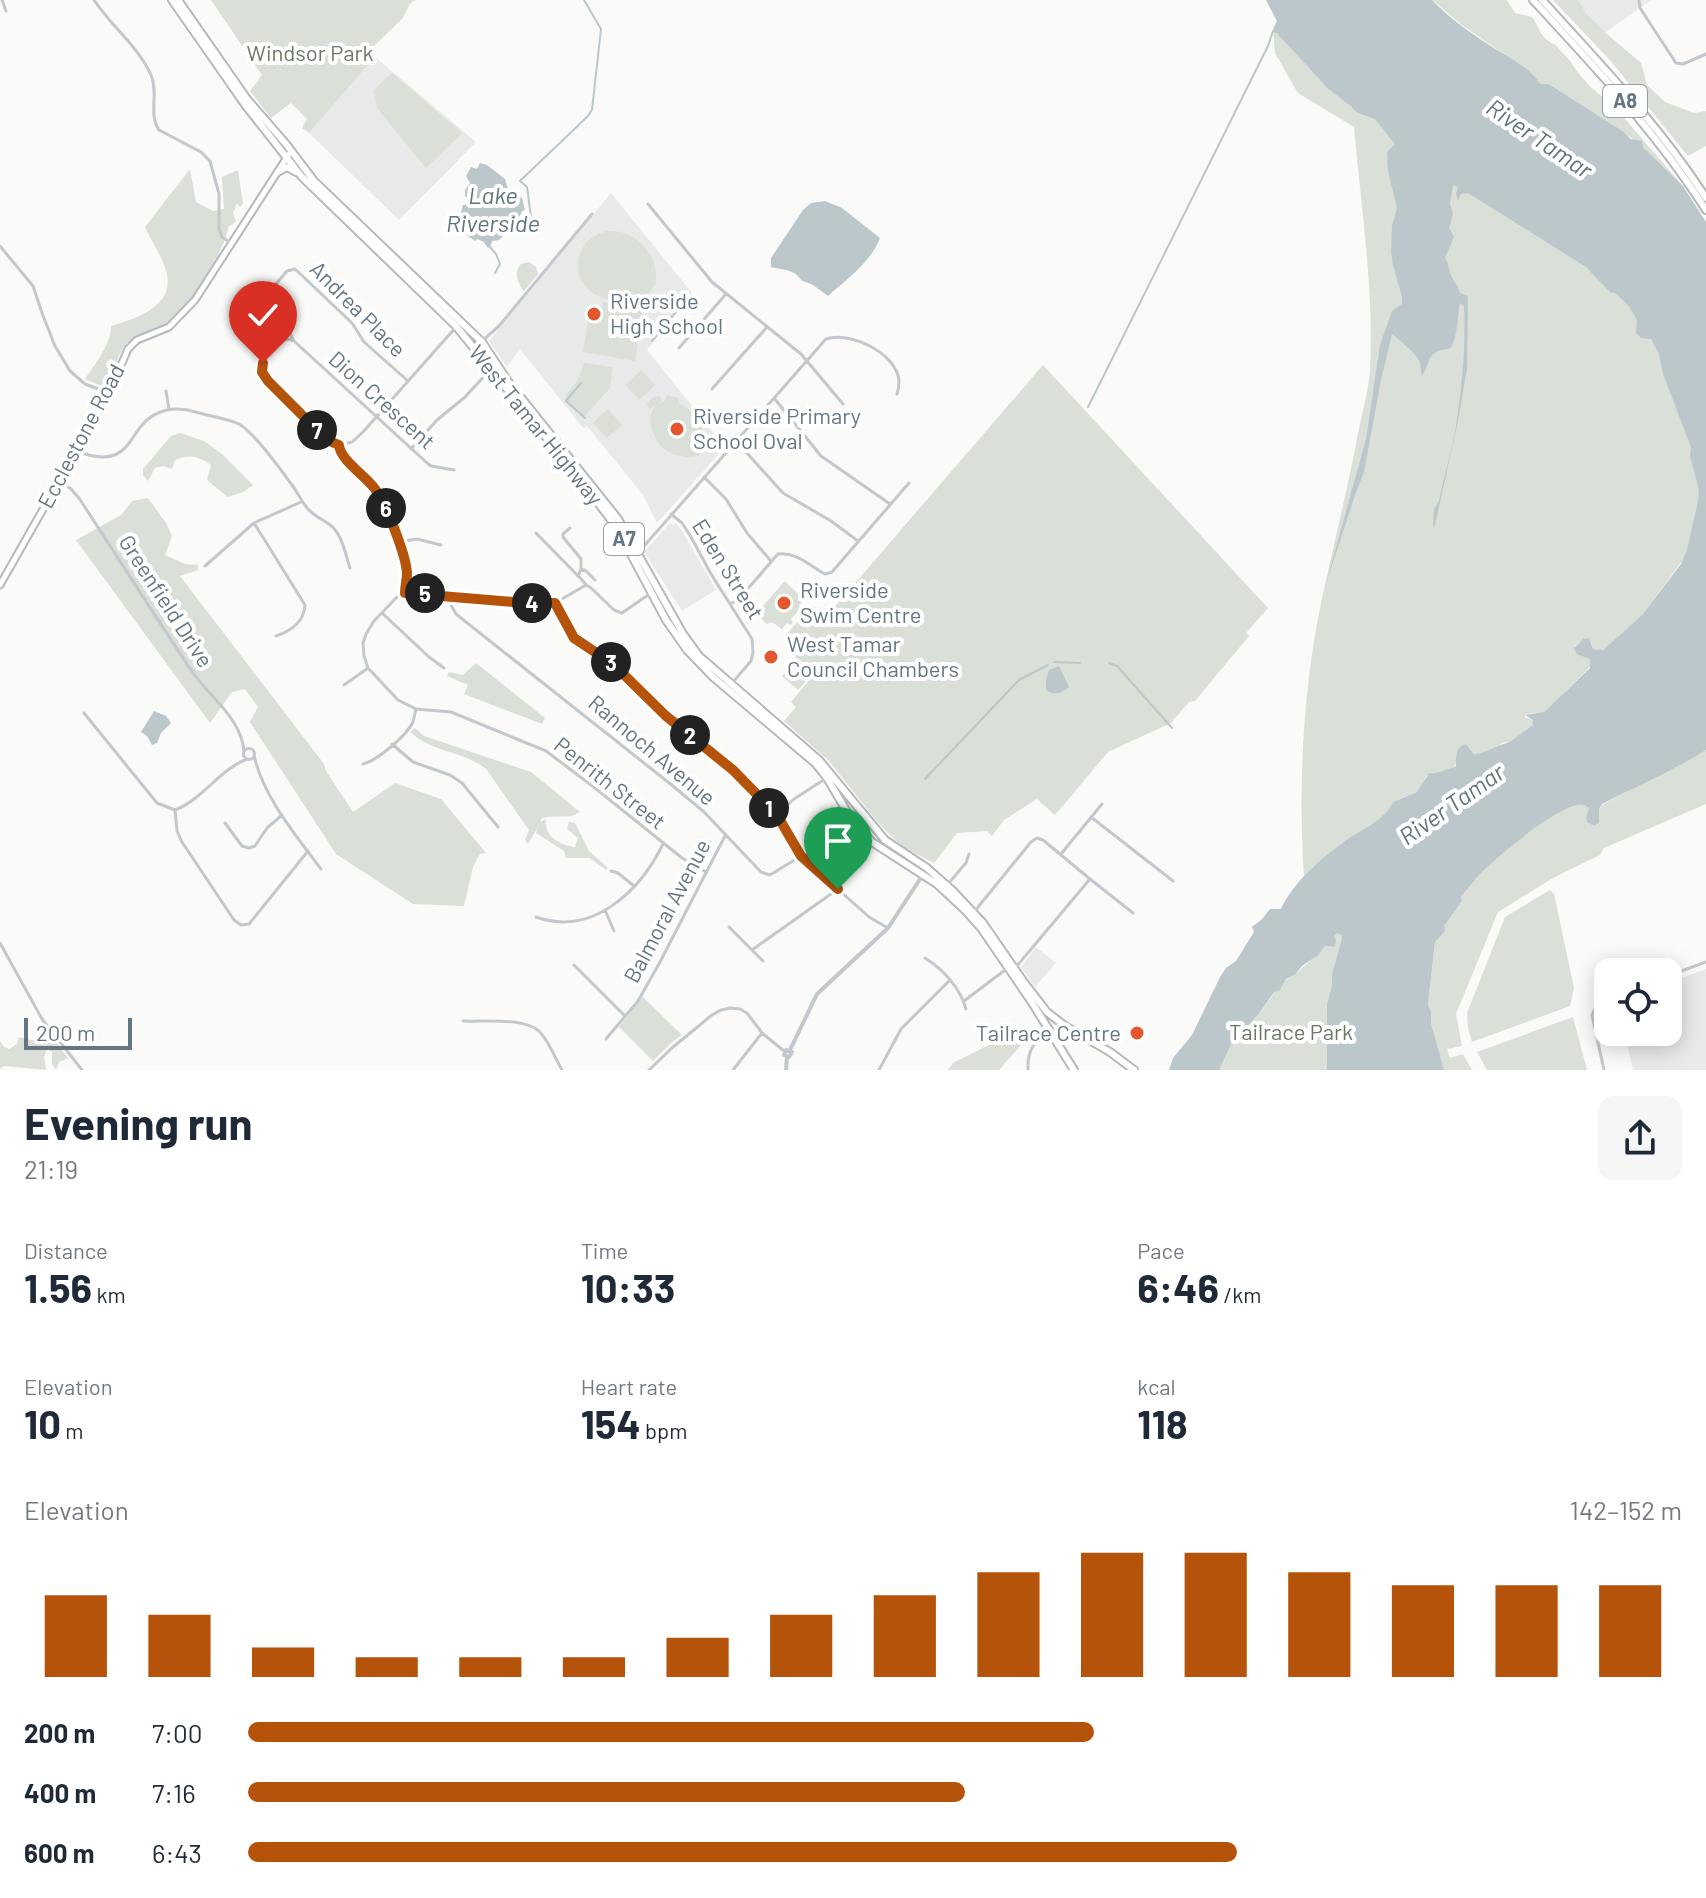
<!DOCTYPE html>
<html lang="en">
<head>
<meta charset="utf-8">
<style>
  body { margin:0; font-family:Barlow,sans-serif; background:#f6f6f7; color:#1f2937; height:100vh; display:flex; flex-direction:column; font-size:30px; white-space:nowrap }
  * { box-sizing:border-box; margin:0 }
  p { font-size:26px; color:#747a83 }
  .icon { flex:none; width:44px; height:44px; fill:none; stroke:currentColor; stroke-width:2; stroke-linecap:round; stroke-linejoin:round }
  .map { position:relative; height:1070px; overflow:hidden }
  .details { display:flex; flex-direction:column; background:#fff; flex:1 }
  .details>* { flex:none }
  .buttons { position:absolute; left:1594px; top:958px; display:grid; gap:16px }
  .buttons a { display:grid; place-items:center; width:88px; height:88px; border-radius:16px; background:#fff; box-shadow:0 4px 20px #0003; font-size:40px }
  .scale { position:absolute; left:24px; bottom:20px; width:108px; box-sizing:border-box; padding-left:8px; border:4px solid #657683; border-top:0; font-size:22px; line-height:28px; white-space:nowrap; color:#657683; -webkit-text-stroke:6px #fff; paint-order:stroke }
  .pin { position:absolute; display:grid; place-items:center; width:68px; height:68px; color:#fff; margin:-82px -34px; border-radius:50% 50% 50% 0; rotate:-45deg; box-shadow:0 0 8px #0007 }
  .pin .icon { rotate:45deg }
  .km { position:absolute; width:40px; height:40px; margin:-20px; border-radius:50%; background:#222; color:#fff; font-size:22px; line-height:40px; text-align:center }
  .round { display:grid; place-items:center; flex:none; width:84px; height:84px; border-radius:16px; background:#f6f6f7 }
  .summary { display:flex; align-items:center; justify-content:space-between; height:136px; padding:0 24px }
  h1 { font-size:44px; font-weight:700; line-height:60px }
  .figures { display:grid; grid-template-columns:repeat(3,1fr); gap:12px; height:136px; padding:8px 24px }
  .figures div { display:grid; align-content:center }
  .figures b { font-size:40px; font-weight:700 }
  .figures small { font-size:22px; font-weight:400 }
  .figures p { font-size:22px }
  .chart { height:224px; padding:16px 24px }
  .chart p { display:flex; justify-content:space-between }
  .chart svg { width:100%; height:144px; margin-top:8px; stroke:#b45309; stroke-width:6 }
  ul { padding:0 24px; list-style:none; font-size:26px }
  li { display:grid; grid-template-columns:128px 96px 1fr; align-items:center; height:60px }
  li i { height:20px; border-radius:10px; background:#b45309 }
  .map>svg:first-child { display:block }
  .built { fill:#e8e9e9 }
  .green { fill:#dadfd7 }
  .water { fill:#bbc7cb }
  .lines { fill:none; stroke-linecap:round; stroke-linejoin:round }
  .stream { stroke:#bbc7cb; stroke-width:2 }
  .secondary-casing { stroke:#b3babf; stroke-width:9 }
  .trunk-casing { stroke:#b4b9bd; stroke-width:10 }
  .minor { stroke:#c3c8cc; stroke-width:3 }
  .tertiary { stroke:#c3c8cc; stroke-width:4 }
  .secondary { stroke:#fff; stroke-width:5 }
  .trunk { stroke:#fff; stroke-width:6 }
  .route-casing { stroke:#fff; stroke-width:16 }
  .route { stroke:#b45309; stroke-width:10 }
  .poi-dot { fill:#e4572e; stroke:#fff; stroke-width:3 }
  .labels { text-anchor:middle; stroke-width:8; stroke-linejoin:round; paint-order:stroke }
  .shield { fill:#fff; stroke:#939fa8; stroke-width:2 }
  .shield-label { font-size:20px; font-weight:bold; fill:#657683 }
  .park-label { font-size:22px; fill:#687a64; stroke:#fff }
  .poi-label { font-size:22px; fill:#657683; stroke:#fff; text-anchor:start }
  .street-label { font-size:22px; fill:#657683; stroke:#fff }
  .water-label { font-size:24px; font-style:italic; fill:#60757c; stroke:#fff }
</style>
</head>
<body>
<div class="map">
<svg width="1706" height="1070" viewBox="0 0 1706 1070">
  <rect width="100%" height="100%" fill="#fafaf8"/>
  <path class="built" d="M1570 0H1651L1599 37Z
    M375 57 476 142 399 220 309 133Z
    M611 193 692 293 647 350 725 447 657 523 643 495 588 427 586 426 584 429 520 349 507 367 489 341Z
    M670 523 673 525 675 523 681 529 716 590 682 611 644 552Z
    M1036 947 1056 963 1035 987 1021 967Z
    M1706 969V1070H1633L1624 1032H1668V983Z"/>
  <path class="green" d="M211 0H415L410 4 402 19 371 49 375 57 309 133 302 128 307 119 291 103 271 118 250 91 262 75Z
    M1266 0 1634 289 1706 364V529L1642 615 1603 650 1593 649 1590 640 1583 639 1574 647 1590 659V667L1544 712 1526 714 1525 717 1533 720V725L1508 743 1504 742 1488 752 1474 754 1468 746C1457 763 1454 773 1431 772L1425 778 1422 786 1417 792 1397 800 1389 812 1330 853 1312 868 1304 878C1298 781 1303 684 1324 589 1336 535 1349 482 1359 429 1363 409 1369 389 1370 369 1374 288 1361 207 1354 127L1298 93 1275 53 1273 29 1277 21Z
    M1432 0H1507L1515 13 1532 17C1543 33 1538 36 1557 46 1561 53 1566 55 1570 61 1581 78 1593 91 1611 103L1683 186 1643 147 1624 132 1549 84H1540L1501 52 1462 25Z
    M1553 0H1578L1585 12 1607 34 1641 63 1647 85 1665 102 1694 113 1706 111V146L1688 156 1609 59Z
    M392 73 462 133 426 168 377 108 374 90Z
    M190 169 196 202 213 211 224 209 222 177 238 170 243 204 240 207 237 203 233 213 236 221 232 225 229 226C223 253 191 309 167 325 154 333 138 333 127 343 119 350 112 376 107 388L85 379C95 364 111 345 111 326 134 319 174 307 167 274 163 258 152 242 145 227Z
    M607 231C637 229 658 254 656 283L645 298C632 301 619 303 606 299 568 288 568 241 607 231Z
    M529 262 536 267 538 274 524 291C518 284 513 273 521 264Z
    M603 302 642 309 639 328 618 326 640 330 635 361 583 352 588 321 606 324 599 322Z
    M584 363 613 367 610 388 583 418 565 401 566 395 577 381Z
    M1043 365 1268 608 1246 633 1249 636 1195 701 1189 702 1171 723 1108 752 1055 815 1037 799 1004 820 992 836 987 831 957 833 934 863 903 847 889 834 876 820 829 761 784 721 796 707 791 702 815 673 793 655 800 647 786 635 798 621 812 632 799 619 812 605 825 618Z
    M641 370 655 385 639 400 625 385Z
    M666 395 678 398 679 404C695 409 715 442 699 455 693 459 687 457 681 456 666 453 659 447 653 433 649 423 648 413 657 405L649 409 647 404 653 397 659 396 662 401 658 404 665 401Z
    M608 409 622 425 607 438 593 423Z
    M180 433 204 441 222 454 253 485 243 492 228 497 209 482 207 479 211 465C198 456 190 454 175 460L172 469 164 466 155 468 148 481 143 475V469L171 436Z
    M148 498 166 523 172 536 165 555 185 564 198 565V570L180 576 324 764 326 771 353 812 395 783 441 799 486 853 480 854 473 867 464 906 413 904 336 854 250 722 258 707 245 689 232 692 210 723 76 540 121 515 132 501Z
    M785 581 804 600 799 605 801 608 791 619 793 622 791 625 787 623 782 629 772 622 767 624 756 614Z
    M796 660 812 674 798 690 782 676Z
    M476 663 545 718 542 724 464 694 468 685 447 676 449 672 463 675Z
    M415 728 424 736 531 772 580 812C568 820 557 814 542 818L540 822 546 819C544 836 559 845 575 847L578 838 567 829 569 822 575 823 589 851 608 868 606 870 590 858H566L564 851 536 833 538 827 528 844 525 840 529 830 486 769C469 755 446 753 426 743 420 740 415 736 410 732Z
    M1706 750V804L1604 848 1600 855 1553 878 1498 912 1456 1014 1462 1046 1447 1049 1450 1058 1463 1054 1472 1070H1444L1430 1024 1431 1011 1428 1005 1435 942 1444 931 1443 926 1462 901 1461 897C1467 890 1472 883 1477 876 1493 860 1561 801 1583 805 1585 805 1587 807 1589 808L1588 823 1594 826 1599 823V809L1602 805C1637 785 1673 771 1706 750Z
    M1550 890 1554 894 1574 988 1570 1006 1472 1042 1468 1028 1467 1013 1505 917Z
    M1336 933H1340L1342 938 1332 974V986L1327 1003V1070H1219L1236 1034 1245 1038 1250 1033 1247 1027C1250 1024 1253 1021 1256 1018 1266 1007 1272 993 1283 982 1287 978 1294 977 1298 972 1307 963 1317 955 1325 946L1334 947V936Z
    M643 997 682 1035 672 1042 653 1061 619 1027Z
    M1573 1017 1587 1070H1487L1477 1052Z
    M1006 1028 1022 1044 999 1070H948L953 1063 997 1041Z
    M19 1037 42 1043 53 1038 68 1058 59 1062 56 1070 52 1064V1052L47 1049 44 1057 46 1070 4 1066 0 1069V1041L4 1047 9 1049 17 1044Z"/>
  <path class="water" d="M1266 0H1432C1450 19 1475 36 1497 50 1513 60 1530 68 1540 84H1549L1624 132 1631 139 1642 141 1643 147 1683 186 1706 222V750C1673 771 1637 786 1602 804L1599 809V823L1594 826 1588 823 1586 818 1589 808C1587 807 1585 805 1583 805 1562 801 1493 860 1478 876 1472 883 1467 890 1461 897L1462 901 1444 926 1445 931 1435 942 1428 1005 1431 1011V1024L1444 1070H1327V1003L1332 986V974L1342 938 1341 935 1337 933 1334 936 1336 941 1334 947 1325 946 1318 955 1302 966 1295 975 1286 979 1280 990 1274 992 1259 1014 1247 1027 1250 1032 1245 1038 1236 1034 1219 1070H1169L1173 1058 1192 1035 1220 977 1226 968 1236 961 1254 932 1252 927 1262 919 1270 909H1281C1293 882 1322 858 1345 841 1359 831 1388 818 1393 802L1417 792 1429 773 1440 772 1456 766C1456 757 1455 747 1466 744L1474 754C1489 753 1497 744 1508 743L1533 725V720L1525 715 1544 712 1590 668V659L1577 654 1574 648 1583 639 1589 638 1593 649 1603 650 1642 615 1681 564 1687 550 1698 501 1699 490 1690 456 1691 447 1663 374 1659 354 1651 339 1641 338 1636 333 1637 320 1629 306 1615 293 1610 292 1586 267 1468 193 1461 194 1458 201 1456 194 1458 187 1453 185 1450 204 1453 214 1449 228 1454 237 1445 258C1449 264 1448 266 1450 273 1452 280 1458 285 1460 293L1466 295 1468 297 1467 368 1458 421 1435 525 1433 529 1434 509 1439 501C1444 476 1452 451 1456 426 1462 387 1466 345 1464 306L1460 303C1457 317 1458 335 1451 348 1425 353 1433 357 1422 376 1421 372 1421 367 1420 363 1418 354 1399 340 1392 334L1381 380 1364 472 1356 492 1326 584 1366 439 1380 345 1392 311 1402 304V297L1393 265 1391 252 1392 226 1397 208 1388 171 1387 152 1395 144 1375 119 1356 112 1352 107 1326 87 1324 84 1273 29 1277 21Z
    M480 163 487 165 505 179 508 189 513 188 512 191 515 194 518 192 522 198 525 210 522 211 518 221 515 222 516 224H521L520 226 512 227 499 240 492 241 491 245 488 248 484 242 477 239 475 241 465 234V229L461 226 464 225 459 219 463 205 468 204 469 200 465 196V190L470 183 466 176 471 167 477 169Z
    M825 201 842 208 880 238C871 262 846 280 828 296L813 285 801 280C795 269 782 270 771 267V258L803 210 811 203Z
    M1059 666 1069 687C1062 693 1054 696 1046 690V680L1049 670Z
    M154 711 166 716 171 723 161 733 157 743 152 745 147 736 141 732Z"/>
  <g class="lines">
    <path class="stream" d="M515 223H526L531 217 527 187 520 181 587 117 592 110 601 29 584 0
      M490 247 496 254 500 264 495 273
      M652 341 689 296
      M581 383 566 401 585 418
      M1088 407 1268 46 1273 31 1277 32
      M1054 662 1080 663
      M1109 663 1117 666 1172 728
      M925 779 1019 680 1048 665
      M1318 1025V1032L1322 1036 1321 1041 1328 1042"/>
    <defs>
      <path id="secondary" d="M0 585 109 393 128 349 137 340 169 327 195 300 291 151"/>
      <path id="trunk" d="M172 0 246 106 302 177 456 326 584 484 617 528 666 620 687 650 713 677 815 763 827 778 852 820 872 842 937 884 965 910 981 928 1031 1001 1074 1070
        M178 0 247 99 286 144 314 181 482 342 507 380 618 519 683 634 699 656 819 760 885 840 927 868 953 891 983 923 1023 981 1047 1012 1065 1026 1110 1052 1134 1070
        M1533 0C1595 67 1657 133 1706 210
        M1542 0C1600 64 1659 125 1706 198
        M278 172 287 167 296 172"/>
    </defs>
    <use href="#secondary" class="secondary-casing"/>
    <use href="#trunk" class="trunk-casing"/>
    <path class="minor" d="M2 0 6 11
      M94 0C111 26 138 46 151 75 159 93 148 114 159 130L201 152 210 161 219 194V229L222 237 231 243
      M1639 0 1640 8 1676 63 1683 64 1706 54
      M648 204 712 282 801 354 843 404
      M0 246 33 286 42 313 55 346 70 371 85 384 109 393
      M251 310 257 306 287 271 295 269 352 323 364 342 408 381
      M283 340 285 333 289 332 293 339
      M474 348 499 326 592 214
      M679 348 726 294
      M712 389 767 327
      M166 391 169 409
      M774 398 821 456 890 504
      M736 441 783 493 831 521 858 541
      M339 445 352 442 363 432 456 327
      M411 449 437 420 465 397 490 370
      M76 451C141 475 122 420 167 410 179 407 192 411 203 414 215 417 228 419 239 424 254 432 281 470 292 485 298 493 302 503 309 510 314 516 322 519 329 524 342 533 345 553 350 568
      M704 477 726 499 747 533 771 561
      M58 482 70 488 79 498C116 555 153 613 191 670 208 696 242 718 244 752
      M671 514 682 523 691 537 711 574 752 639 753 653 751 661 733 682
      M254 523 305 605C304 622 291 631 276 636
      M570 528 563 534V537L581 559V569L578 576
      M536 533 582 580 586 585
      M398 542 417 539 441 545
      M638 553 826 339C850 331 897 353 899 381 899 384 898 391 897 394
      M205 566 254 523 301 502
      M581 569 586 571 595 580
      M405 593C405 586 407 580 407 573 406 555 386 504 375 489 366 476 340 460 339 445L327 440 268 381 262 372C262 361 276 341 287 339 289 339 292 340 294 341L427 463 431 466 454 470
      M651 593 622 613 614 610 590 587 586 585 555 603 574 638 613 664 666 716 733 770 777 815 801 856 869 917 888 928
      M451 598V605L456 614 673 786 704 812 761 872 770 875 801 856
      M555 603H526L405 593 397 597 374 621 366 634 363 643 364 656 368 668 398 700 416 709 451 712 546 751 595 788 682 858 706 872
      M730 604 738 600 778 554C798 552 809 566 825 574L832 572 909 483
      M382 613 429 657 444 668
      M344 685 368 668
      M84 713 157 803 175 810
      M392 744 413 762 450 775 462 783 498 827
      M243.5 754a5.5 5.5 0 1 1 11 0a5.5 5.5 0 1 1-11 0Z
      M254 755C262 795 297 837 321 869
      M363 764C377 761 407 735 413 722 414 718 415 713 416 709
      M175 810 177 831 182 842 234 920 241 925 249 924 308 851
      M175 810C203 799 219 770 247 759
      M777 815 794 799 825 779
      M1091 817 1173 881
      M225 823 242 846 249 848 255 846 267 828 282 815
      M1061 854 1102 804
      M611 871 618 873 634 886
      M1090 879 1133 913
      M947 885 966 863 969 854
      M605 910 614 931
      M974 912 1031 842 1037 838 1043 840 1090 879 1016 967
      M536 917C593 937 640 891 663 844
      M729 927 763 961
      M0 943 42 1019 82 1070
      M752 950 838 889
      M925 958C944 970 960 988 966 1009
      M574 965 625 1016
      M1668 976 1706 962
      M964 1001 1009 967
      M463 1021C484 1022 522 1017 539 1031 549 1041 555 1058 562 1070
      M606 1039 638 1001 660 962 725 836
      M649 1070 673 1047 712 1015 721 1010 730 1008 740 1009 747 1013 762 1033 784 1051
      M733 1070 762 1033
      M879 1070 901 1029 950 980
      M1028 1070C1027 1051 1034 1041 1049 1030
      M1604 1070 1592 1015 1597 1004 1608 999"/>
    <path class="tertiary" d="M786 1050 792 1052 789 1057 784 1055Z
      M790 1050 817 994 888 928 922 876
      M786 1070 787 1057"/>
    <use href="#secondary" class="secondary"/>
    <use href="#trunk" class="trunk"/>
  </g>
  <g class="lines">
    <defs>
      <path id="route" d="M263 363 262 372 268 381 327 440 339 445C340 460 366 476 375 489 386 504 406 555 407 573 407 580 405 586 405 593L526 603H555L574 638 613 664 666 716 733 770 777 815 801 856 838 889"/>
    </defs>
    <use href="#route" class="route-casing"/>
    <use href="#route" class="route"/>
  </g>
  <g class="poi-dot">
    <circle cx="594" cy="314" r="8"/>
    <circle cx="677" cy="429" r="8"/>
    <circle cx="784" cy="603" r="8"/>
    <circle cx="771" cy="657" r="8"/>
    <circle cx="1137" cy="1033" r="8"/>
  </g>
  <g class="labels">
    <g class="shield">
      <rect x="1603" y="85" width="44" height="32" rx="6"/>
      <rect x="604" y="523" width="40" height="32" rx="6"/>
    </g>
    <g class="shield-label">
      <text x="1625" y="108">A8</text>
      <text x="624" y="546">A7</text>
    </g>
    <g class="park-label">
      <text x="310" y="61">Windsor Park</text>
      <text x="1291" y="1040">Tailrace Park</text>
    </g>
    <g class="poi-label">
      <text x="610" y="309">Riverside<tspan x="610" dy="25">High School</tspan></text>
      <text x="693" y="424">Riverside Primary<tspan x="693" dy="25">School Oval</tspan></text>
      <text x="800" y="598">Riverside<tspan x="800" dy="25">Swim Centre</tspan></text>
      <text x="787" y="652">West Tamar<tspan x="787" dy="25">Council Chambers</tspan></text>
      <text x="1121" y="1041" text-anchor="end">Tailrace Centre</text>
    </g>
    <g class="street-label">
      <text transform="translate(358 309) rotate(45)" y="8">Andrea Place</text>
      <text transform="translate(382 400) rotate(42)" y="8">Dion Crescent</text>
      <text transform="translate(536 425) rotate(51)" y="8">West Tamar Highway</text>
      <text transform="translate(81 436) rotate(-62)" y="8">Ecclestone Road</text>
      <text transform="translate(728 569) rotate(58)" y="8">Eden Street</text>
      <text transform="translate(166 601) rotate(57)" y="8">Greenfield Drive</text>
      <text transform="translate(652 750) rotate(40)" y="8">Rannoch Avenue</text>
      <text transform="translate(610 783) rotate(38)" y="8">Penrith Street</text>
      <text transform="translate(667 911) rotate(-62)" y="8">Balmoral Avenue</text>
    </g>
    <g class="water-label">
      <text transform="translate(1539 139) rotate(34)" y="8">River Tamar</text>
      <text x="493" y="204">Lake<tspan x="493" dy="28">Riverside</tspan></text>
      <text transform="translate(1452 805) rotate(-35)" y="8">River Tamar</text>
    </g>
  </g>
</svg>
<div class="buttons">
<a><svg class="icon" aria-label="locate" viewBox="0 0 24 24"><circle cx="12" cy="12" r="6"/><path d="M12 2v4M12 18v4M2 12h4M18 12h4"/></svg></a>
</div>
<div class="scale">200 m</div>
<div class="pin" style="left:838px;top:889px;background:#1e9e55"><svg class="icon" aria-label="arrive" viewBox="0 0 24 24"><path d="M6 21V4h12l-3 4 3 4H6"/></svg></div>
<div class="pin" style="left:263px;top:363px;background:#d93025"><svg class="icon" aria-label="check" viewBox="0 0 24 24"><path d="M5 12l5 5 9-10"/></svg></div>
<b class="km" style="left:769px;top:808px">1</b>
<b class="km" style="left:690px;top:735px">2</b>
<b class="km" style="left:611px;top:662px">3</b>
<b class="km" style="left:532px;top:603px">4</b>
<b class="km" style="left:425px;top:593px">5</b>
<b class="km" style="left:386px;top:508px">6</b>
<b class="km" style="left:317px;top:430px">7</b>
</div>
<section class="details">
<div class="summary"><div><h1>Evening run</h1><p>21:19</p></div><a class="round"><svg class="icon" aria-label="share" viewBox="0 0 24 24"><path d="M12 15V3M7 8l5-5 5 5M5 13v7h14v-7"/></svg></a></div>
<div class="figures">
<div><p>Distance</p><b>1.56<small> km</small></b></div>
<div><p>Time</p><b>10:33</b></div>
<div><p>Pace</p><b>6:46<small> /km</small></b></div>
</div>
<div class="figures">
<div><p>Elevation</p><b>10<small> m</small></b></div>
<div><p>Heart rate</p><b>154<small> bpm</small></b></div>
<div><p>kcal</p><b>118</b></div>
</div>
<div class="chart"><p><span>Elevation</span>142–152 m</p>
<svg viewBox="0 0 160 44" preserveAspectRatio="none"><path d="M5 44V19M15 44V25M25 44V35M35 44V38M45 44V38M55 44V38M65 44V32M75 44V25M85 44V19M95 44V12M105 44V6M115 44V6M125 44V12M135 44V16M145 44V16M155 44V16"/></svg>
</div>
<ul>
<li><b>200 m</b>7:00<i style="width:59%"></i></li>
<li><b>400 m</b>7:16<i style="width:50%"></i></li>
<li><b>600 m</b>6:43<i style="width:69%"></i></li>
</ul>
</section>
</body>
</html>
